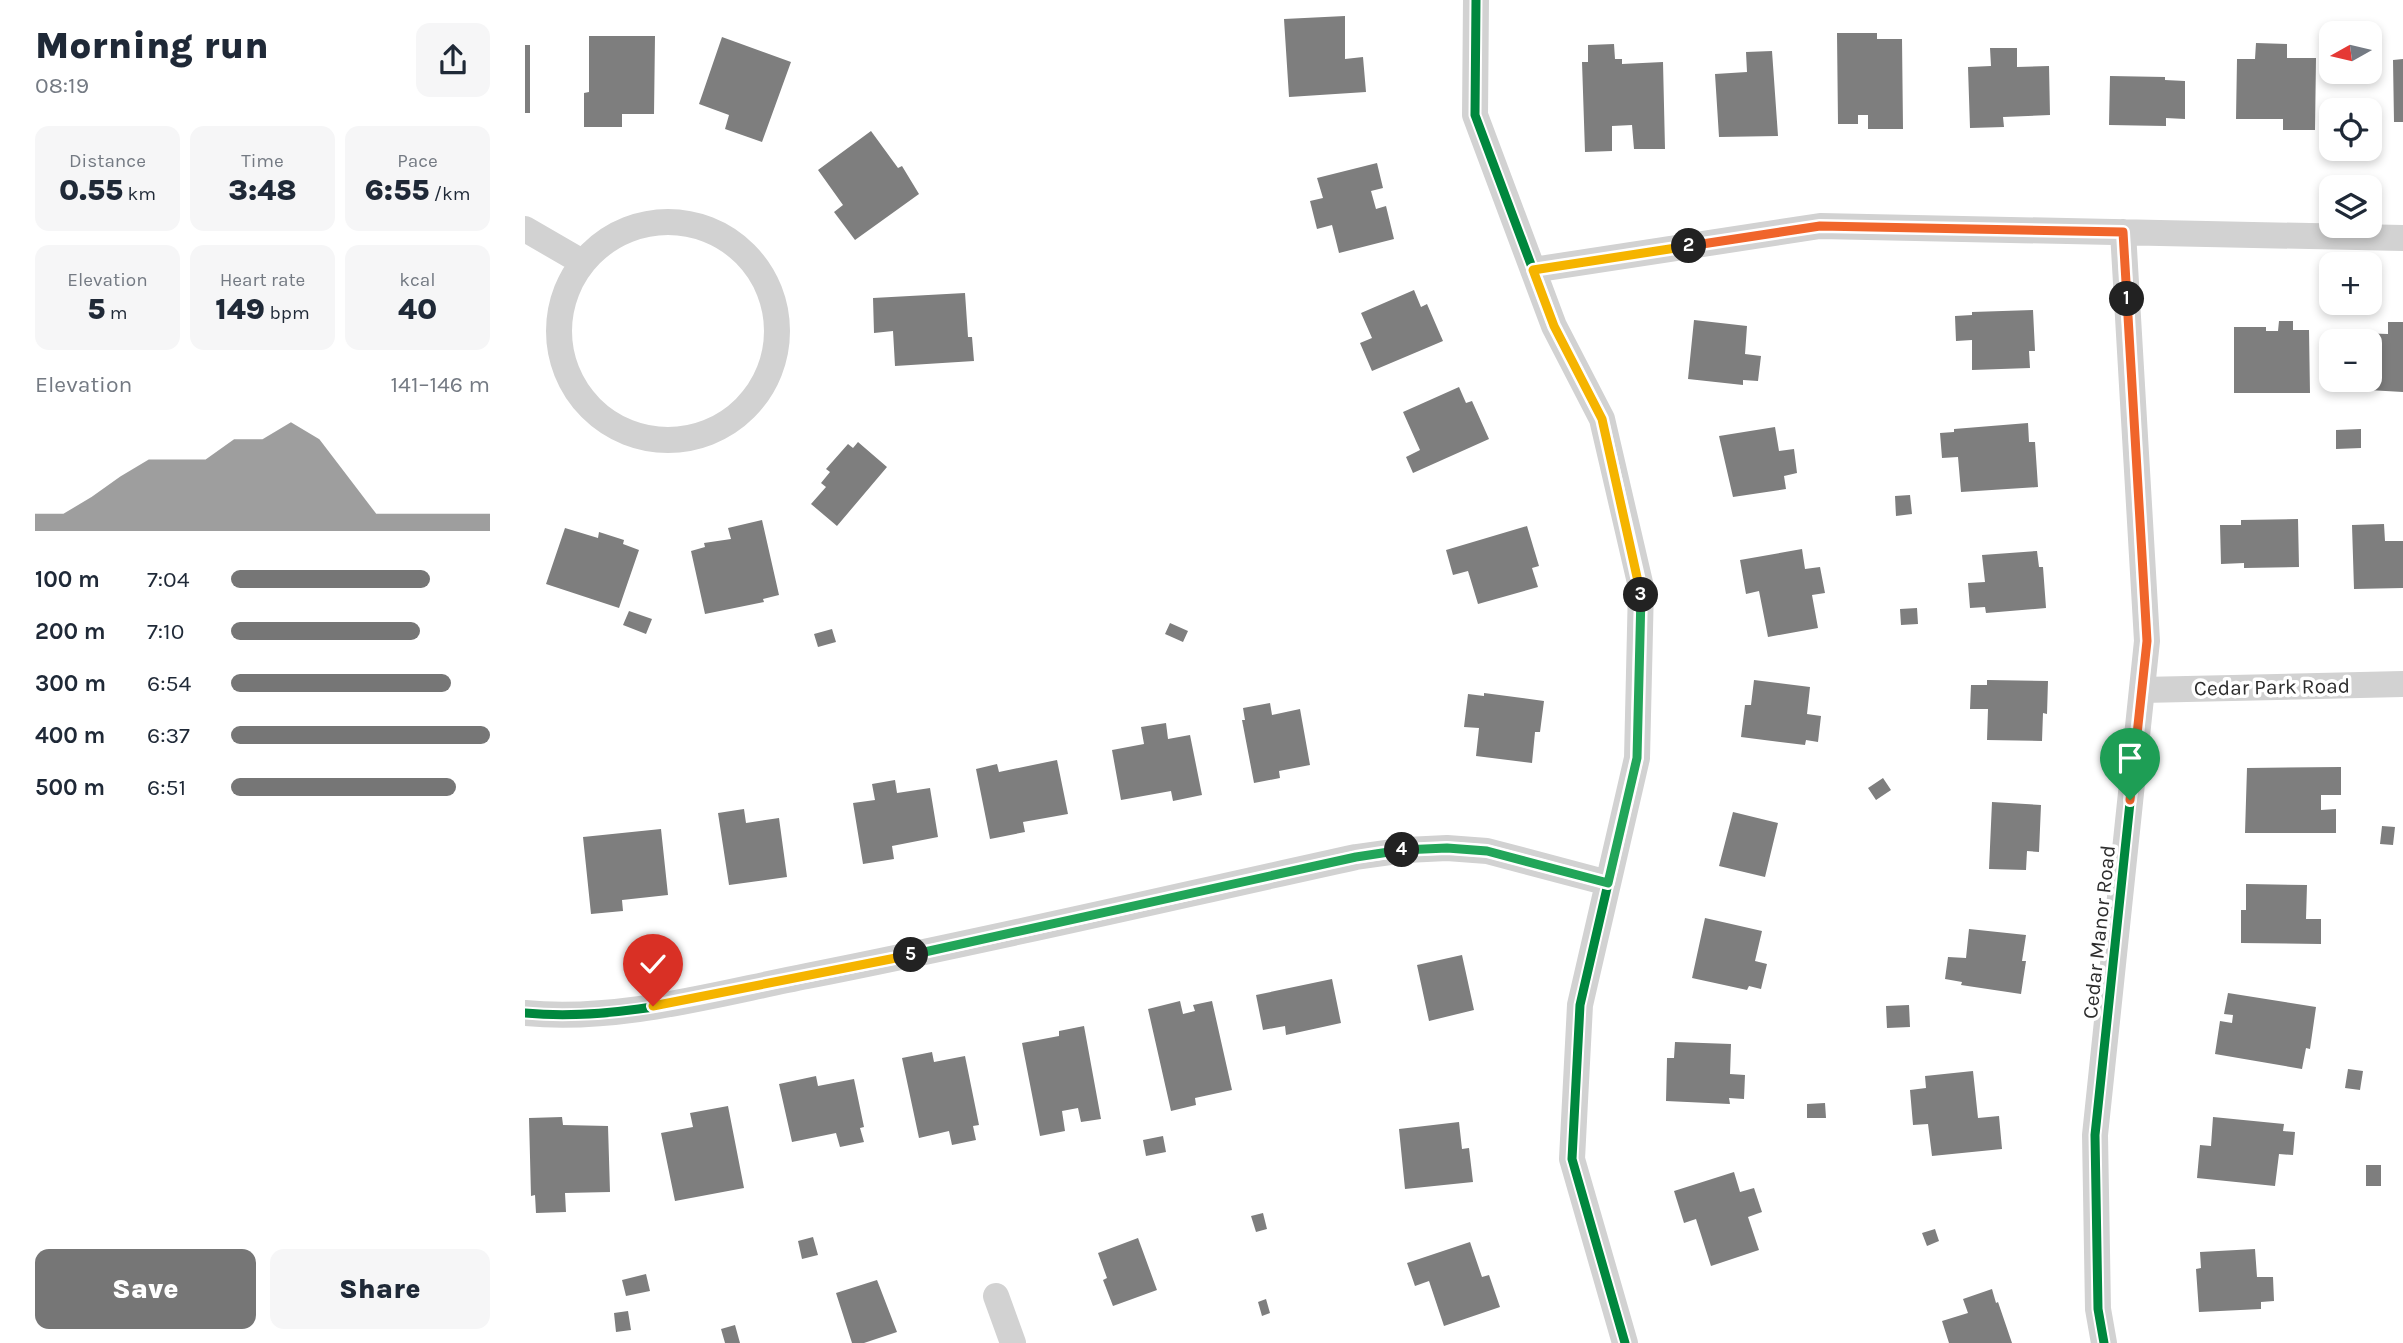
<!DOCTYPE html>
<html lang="en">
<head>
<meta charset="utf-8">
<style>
  body { margin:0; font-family:Karla,sans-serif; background:#f6f6f7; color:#1f2937; height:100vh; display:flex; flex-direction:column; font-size:26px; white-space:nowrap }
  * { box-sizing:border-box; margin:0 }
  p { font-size:23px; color:#747a83 }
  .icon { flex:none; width:38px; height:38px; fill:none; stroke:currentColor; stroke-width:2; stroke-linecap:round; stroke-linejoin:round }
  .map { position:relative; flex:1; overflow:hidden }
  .details { display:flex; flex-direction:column; background:#fff; width:525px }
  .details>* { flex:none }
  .needle { width:46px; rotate:262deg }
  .tools { position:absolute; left:1794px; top:21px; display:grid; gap:14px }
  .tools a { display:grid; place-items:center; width:63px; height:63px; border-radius:14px; background:#fff; box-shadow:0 4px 10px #0003; font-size:35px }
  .pin { position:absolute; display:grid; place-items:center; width:60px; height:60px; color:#fff; margin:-72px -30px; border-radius:50% 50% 50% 0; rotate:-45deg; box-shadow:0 0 7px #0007 }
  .pin .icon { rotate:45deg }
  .km { position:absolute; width:35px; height:35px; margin:-18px; border-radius:50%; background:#222; color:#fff; font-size:19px; line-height:35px; text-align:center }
  .round { display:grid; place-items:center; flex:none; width:74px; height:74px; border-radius:14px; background:#f6f6f7 }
  .overview { display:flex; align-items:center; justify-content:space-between; height:119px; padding:0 35px }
  h1 { font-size:38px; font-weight:800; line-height:52px }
  .metrics { display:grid; grid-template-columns:repeat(3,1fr); gap:10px; height:119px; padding:7px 35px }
  .metrics div { display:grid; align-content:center; border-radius:14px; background:#f6f6f7; text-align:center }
  .metrics b { font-size:30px; font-weight:800 }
  .metrics small { font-size:19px; font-weight:400 }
  .metrics p { font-size:19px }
  .chart { height:196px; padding:14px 35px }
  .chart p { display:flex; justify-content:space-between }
  .chart svg { width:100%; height:126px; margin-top:7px; fill:#767676; opacity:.7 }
  .action { display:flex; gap:14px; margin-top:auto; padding:14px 35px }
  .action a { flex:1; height:80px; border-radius:14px; background:#767676; color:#fff; font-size:28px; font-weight:800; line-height:80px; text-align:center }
  .action a+a { background:#f6f6f7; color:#1f2937 }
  ul { padding:0 35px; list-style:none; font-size:23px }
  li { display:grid; grid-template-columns:112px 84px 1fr; align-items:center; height:52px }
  li i { height:18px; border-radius:9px; background:#767676 }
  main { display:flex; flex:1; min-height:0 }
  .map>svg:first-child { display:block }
  .building { fill:#7e7e7e }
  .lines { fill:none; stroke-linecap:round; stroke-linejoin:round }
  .minor { stroke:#d2d2d2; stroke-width:26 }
  .cycleway-casing { stroke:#fff; stroke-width:13 }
  .cycleway { stroke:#00873e; stroke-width:9 }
  .split-1-casing { stroke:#fff; stroke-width:14 }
  .split-2-casing { stroke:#fff; stroke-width:14 }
  .split-3-casing { stroke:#fff; stroke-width:14 }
  .split-4-casing { stroke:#fff; stroke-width:14 }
  .split-5-casing { stroke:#fff; stroke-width:14 }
  .split-6-casing { stroke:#fff; stroke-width:14 }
  .split-1 { stroke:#f0652b; stroke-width:9 }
  .split-2 { stroke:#f0652b; stroke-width:9 }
  .split-3 { stroke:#f5b400; stroke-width:9 }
  .split-4 { stroke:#22a559; stroke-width:9 }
  .split-5 { stroke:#22a559; stroke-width:9 }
  .split-6 { stroke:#f5b400; stroke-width:9 }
  .labels { text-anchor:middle; stroke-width:7; stroke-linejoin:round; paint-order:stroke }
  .street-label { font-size:21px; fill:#2d2d2d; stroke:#fff }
</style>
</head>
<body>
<main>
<section class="details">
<div class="overview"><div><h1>Morning run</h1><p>08:19</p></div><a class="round"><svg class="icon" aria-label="share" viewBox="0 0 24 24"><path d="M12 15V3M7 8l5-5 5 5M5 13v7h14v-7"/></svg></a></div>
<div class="metrics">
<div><p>Distance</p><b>0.55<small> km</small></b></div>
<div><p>Time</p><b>3:48</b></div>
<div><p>Pace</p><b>6:55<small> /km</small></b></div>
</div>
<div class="metrics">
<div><p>Elevation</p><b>5<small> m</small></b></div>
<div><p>Heart rate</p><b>149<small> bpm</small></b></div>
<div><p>kcal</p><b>40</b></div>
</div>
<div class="chart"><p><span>Elevation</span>141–146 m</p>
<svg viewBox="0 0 160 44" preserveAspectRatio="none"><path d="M0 44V38L10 38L20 32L30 25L40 19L50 19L60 19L70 12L80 12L90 6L100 12L110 25L120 38L130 38L140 38L150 38L160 38V44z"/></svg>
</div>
<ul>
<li><b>100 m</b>7:04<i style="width:77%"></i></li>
<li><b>200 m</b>7:10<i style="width:73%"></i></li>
<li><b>300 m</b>6:54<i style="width:85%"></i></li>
<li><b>400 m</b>6:37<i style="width:100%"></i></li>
<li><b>500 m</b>6:51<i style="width:87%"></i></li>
</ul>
<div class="action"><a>Save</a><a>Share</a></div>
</section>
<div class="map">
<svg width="1878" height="1343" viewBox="0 0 1878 1343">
  <rect width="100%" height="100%" fill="#fff"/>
  <path class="building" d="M820 16V59L838 57 841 92 764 97 759 19Z
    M1312 33H1352V39H1377L1378 129H1343V115H1333V124H1313Z
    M64 36H130L129 114H97V127H59V93L64 92Z
    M197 37 266 62 237 142 200 129 204 115 174 104Z
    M1731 43 1762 44V58H1791L1790 130H1758V119H1711L1712 59H1730Z
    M1089 44 1090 59H1097V64L1138 62 1140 149H1109L1107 125 1087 126V151L1060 152 1057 62H1063V45Z
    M0 45H5V113H0Z
    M1465 48H1492V67L1524 66 1525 115 1478 117 1479 127 1445 128 1443 67 1466 66Z
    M1247 51 1253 136 1194 137 1190 74 1222 72 1221 52Z
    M1878 59V122H1869L1868 60Z
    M1585 76 1640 77V80L1660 81V119L1641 118V126L1584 125Z
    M346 131 373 168 377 166 394 194 330 240 309 212 318 205 293 170Z
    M852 163 858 188 846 191 851 209 861 206 869 239 814 253 807 225 792 229 785 201 798 198 792 178Z
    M889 290 896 307 902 304 918 341 847 371 835 343 847 338 836 313Z
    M440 293 443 337H447L449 361 370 366 368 331 349 333 348 298Z
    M1508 310 1510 351H1504L1505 368 1447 370V340L1431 341 1430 316 1447 315V312Z
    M1169 320 1222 326 1220 354 1236 356 1233 381 1218 380V385L1163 379Z
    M1754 321H1768V330H1784L1785 393H1709V327H1741V331H1753Z
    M1863 322H1878V392L1843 390 1844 341H1832L1833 333 1863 334Z
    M934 387 941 403 947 401 964 439 888 473 881 457 895 450 878 412Z
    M1503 423 1504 442H1510L1513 487 1436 492 1433 457 1417 458 1415 433 1429 432V429Z
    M1250 427 1254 451 1269 449 1272 473 1259 476 1261 489 1208 497 1194 436Z
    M1836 429V448L1811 449V430Z
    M333 442 362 467 312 526 286 504 301 487 296 483 305 472 301 469 323 444 328 448Z
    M1385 495 1387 514 1371 516 1370 496Z
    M1773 519 1774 567 1719 568V563L1696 564 1695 525H1716V520Z
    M237 520 254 595 238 599 239 602 180 614 166 551 180 547 179 543 206 539 203 528Z
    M1859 524 1860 541H1878V588L1829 589 1827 525Z
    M1002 526 1014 566 1007 568 1013 587 953 604 943 571 928 575 921 550Z
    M40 528 73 538 74 532 99 540 98 544 114 550 94 608 21 584Z
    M1277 549 1280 569 1295 567 1300 593 1287 595 1293 628 1243 637 1234 591 1221 594 1215 560Z
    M1512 551 1514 567H1518L1521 608 1461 613 1460 607 1445 608 1443 583 1460 582 1457 555Z
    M1392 608 1393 624 1376 625 1375 609Z
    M104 611 127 619 121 634 98 625Z
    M645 623 663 631 658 642 640 634Z
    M307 629 311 642 293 647 289 634Z
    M1229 680 1285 687 1282 714 1296 716 1293 742 1281 740 1280 745 1216 737 1220 705H1226Z
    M1462 680 1523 681 1522 714 1518 713 1517 741 1462 740 1463 709H1445L1446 685H1462Z
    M959 693 1019 701 1015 732H1010L1007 763 951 756 954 728 939 727 943 694 959 696Z
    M745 703 747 715 775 709 785 765 754 771 755 778 729 783 717 720H720L718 708Z
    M641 723 643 739 665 735 677 795 648 801 646 791 596 800 587 750 619 744 616 727Z
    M532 760 543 814 498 822 500 832 465 839 451 769 472 764 474 772Z
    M1816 767V795H1796V810L1811 809V833H1720L1722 768Z
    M1358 778 1366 790 1351 800 1343 788Z
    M370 780 372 793 405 788 413 837 367 846 369 859 338 864 328 803 350 800 347 784Z
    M1467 802 1516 805 1514 852 1502 851 1501 870 1464 869Z
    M219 809 221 823 254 818 262 877 204 885 193 813Z
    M1208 812 1253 823 1240 877 1194 866Z
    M1857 826 1870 827 1868 845 1855 844Z
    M136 829 143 895 97 900 98 911 66 914 58 837Z
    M1721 884 1782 885 1781 919H1796V944L1716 943V910H1721Z
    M1180 918 1237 931 1230 961 1242 964 1236 989 1224 986 1222 990 1167 978Z
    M1444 929 1501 935 1497 961H1501L1496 994 1436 985 1437 982 1420 979 1423 957 1441 958Z
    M937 955 949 1010 904 1021 892 965Z
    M807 979 816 1023 761 1035 760 1026 738 1030 731 995Z
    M1703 993 1791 1007 1785 1049 1781 1048 1777 1069 1690 1054 1695 1021 1707 1023 1708 1015 1699 1014Z
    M655 1001 658 1014 670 1011 668 1005 687 1001 707 1090 670 1098 671 1105 646 1111 623 1009Z
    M1384 1005 1385 1027 1362 1028 1361 1006Z
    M559 1026 576 1119 556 1122 553 1108 537 1111 540 1131 515 1136 497 1043 534 1036V1031Z
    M1150 1042 1206 1044 1205 1074 1220 1075 1219 1099 1204 1098 1205 1104 1141 1101 1142 1058H1149Z
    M407 1052 409 1062 440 1056 454 1125 448 1126 451 1140 427 1145 424 1131 394 1138 377 1058Z
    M1823 1069 1838 1071 1835 1090 1820 1088Z
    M1448 1071 1453 1118 1474 1116 1477 1149 1407 1156 1403 1124 1388 1125 1385 1090 1401 1088 1400 1076Z
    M291 1076 293 1086 329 1079 339 1127 335 1128 339 1142 315 1147 311 1133 267 1142 254 1084Z
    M1300 1103 1301 1118H1282V1104Z
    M203 1106 219 1188 150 1201 136 1133 168 1127 165 1113Z
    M37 1117 38 1125 83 1126 85 1192 40 1193 41 1212 11 1213 10 1195 6 1196 4 1118Z
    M1688 1117 1759 1124 1758 1131 1770 1132 1768 1155 1754 1154 1750 1186 1672 1178 1675 1145 1686 1146Z
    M934 1122 937 1149 944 1148 948 1182 880 1189 874 1129Z
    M638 1136 641 1152 621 1156 618 1140Z
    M1841 1165H1856V1186H1841Z
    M1209 1172 1215 1192 1229 1188 1237 1212 1223 1217 1234 1250 1186 1266 1171 1219 1159 1223 1149 1191Z
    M738 1213 742 1229 731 1232 726 1216Z
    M1410 1229 1414 1241 1402 1246 1397 1233Z
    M288 1237 293 1255 277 1259 273 1241Z
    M613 1238 632 1290 588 1306 578 1280 582 1278 573 1253Z
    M945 1242 957 1277 964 1275 975 1307 919 1326 904 1281 890 1286 882 1263Z
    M1730 1249 1732 1277H1748L1749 1301 1736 1302V1309L1674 1312 1671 1269 1676 1268 1675 1252Z
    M121 1274 125 1291 101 1296 97 1280Z
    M352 1280 372 1332 339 1343H327L311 1293Z
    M1467 1289 1471 1303 1473 1302 1487 1343H1424L1417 1321 1443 1313 1438 1299Z
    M741 1299 745 1313 737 1316 733 1302Z
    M103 1311 106 1330 91 1332 89 1313Z
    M210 1325 215 1343H200L196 1329Z"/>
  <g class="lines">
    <path class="minor" d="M951 0 950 115 1029 326 1077 419 1116 587 1112 758 1055 1005 1047 1159 1100 1343
      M34 331a109 109 0 1 1 218 0a109 109 0 1 1-218 0Z
      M0 229 57 262
      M1008 270 1295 226 1878 238
      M1617 690 1878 684
      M0 1013C95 1022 190 994 282 976 466 940 648 897 831 857L881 850 922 848 962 851 1083 883
      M471 1296 488 1343
      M1579 1343 1573 1309 1570 1135 1622 641 1598 232"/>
    <defs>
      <path id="cycleway" d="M951 0 950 115 1029 326 1077 419 1116 587 1112 758 1055 1005 1047 1159 1100 1343
        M0 1013C95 1022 190 994 282 976 466 940 648 897 831 857L881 850 922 848 962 851 1083 883
        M1579 1343 1573 1309 1570 1135 1622 641 1598 232"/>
    </defs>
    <use href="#cycleway" class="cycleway-casing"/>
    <use href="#cycleway" class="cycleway"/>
  </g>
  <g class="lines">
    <defs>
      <path id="split-1" d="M1602 299 1622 641 1605 800"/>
      <path id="split-2" d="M1164 246 1295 226 1598 232 1602 299"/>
      <path id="split-3" d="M1116 595 1077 419 1029 326 1008 270 1164 246"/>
      <path id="split-4" d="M877 850 922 848 962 851 1083 883 1112 758 1116 595"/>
      <path id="split-5" d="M386 955 831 857 877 850"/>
      <path id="split-6" d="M128 1006 386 955"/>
    </defs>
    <use href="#split-1" class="split-1-casing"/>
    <use href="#split-2" class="split-2-casing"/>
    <use href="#split-3" class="split-3-casing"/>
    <use href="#split-4" class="split-4-casing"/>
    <use href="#split-5" class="split-5-casing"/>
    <use href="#split-6" class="split-6-casing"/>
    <use href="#split-1" class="split-1"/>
    <use href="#split-2" class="split-2"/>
    <use href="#split-3" class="split-3"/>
    <use href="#split-4" class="split-4"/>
    <use href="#split-5" class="split-5"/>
    <use href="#split-6" class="split-6"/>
  </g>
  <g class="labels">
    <g class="street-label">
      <text transform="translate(1747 687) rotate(-1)" y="7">Cedar Park Road</text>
      <text transform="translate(1574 932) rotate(-84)" y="7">Cedar Manor Road</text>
    </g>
  </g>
</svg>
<div class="tools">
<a><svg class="needle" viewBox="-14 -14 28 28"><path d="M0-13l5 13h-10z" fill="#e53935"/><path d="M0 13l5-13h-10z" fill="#747a83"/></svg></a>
<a><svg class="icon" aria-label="locate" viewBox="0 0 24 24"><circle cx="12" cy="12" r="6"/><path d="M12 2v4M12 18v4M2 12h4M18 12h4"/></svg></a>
<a><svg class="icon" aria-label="layers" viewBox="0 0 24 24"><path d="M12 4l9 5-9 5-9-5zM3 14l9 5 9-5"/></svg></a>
<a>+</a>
<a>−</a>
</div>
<div class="pin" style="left:1605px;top:800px;background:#1e9e55"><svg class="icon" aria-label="arrive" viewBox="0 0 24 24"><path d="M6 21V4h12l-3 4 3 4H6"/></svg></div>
<div class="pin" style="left:128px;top:1006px;background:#d93025"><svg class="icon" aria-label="check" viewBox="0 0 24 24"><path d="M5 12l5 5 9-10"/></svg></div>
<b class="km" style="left:1602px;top:299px">1</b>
<b class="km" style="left:1164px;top:246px">2</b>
<b class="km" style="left:1116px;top:595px">3</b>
<b class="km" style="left:877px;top:850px">4</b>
<b class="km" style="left:386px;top:955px">5</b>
</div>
</main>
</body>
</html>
